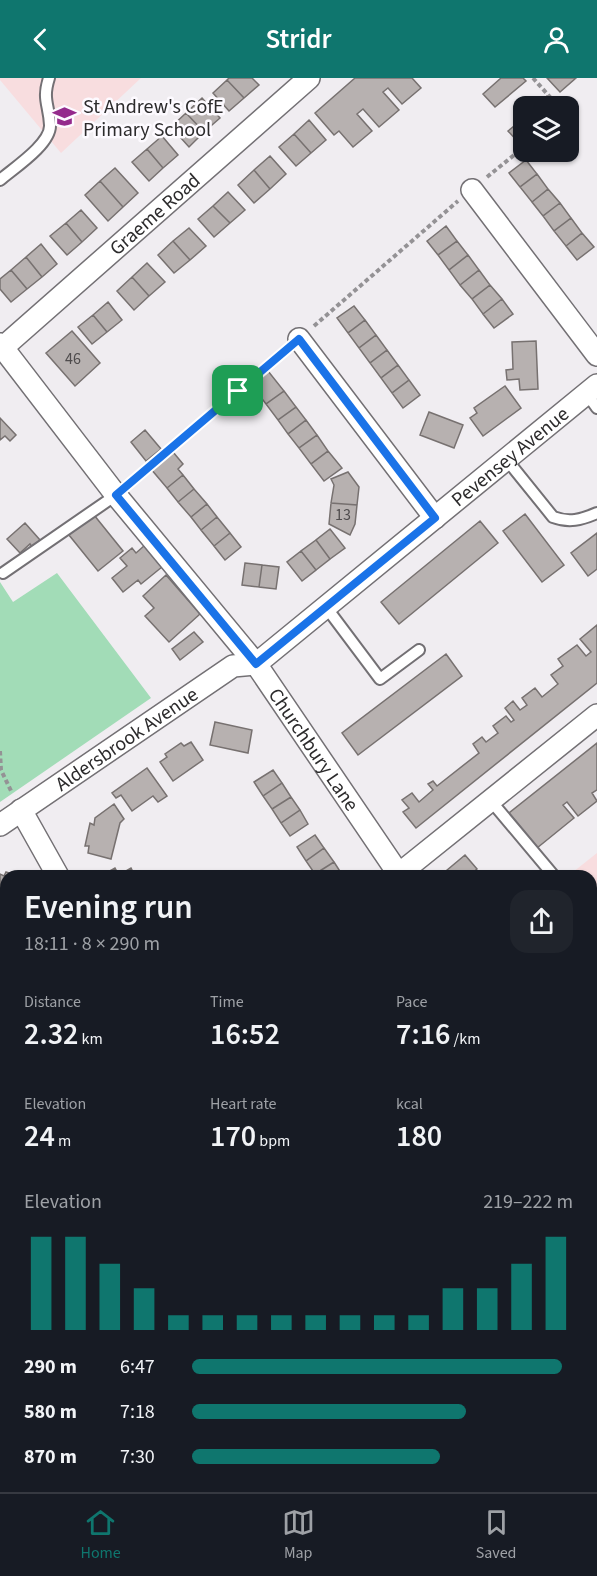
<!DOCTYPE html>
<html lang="en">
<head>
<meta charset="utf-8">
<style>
  body { margin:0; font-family:"Source Sans 3",sans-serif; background:#20242c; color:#f1f3f6; height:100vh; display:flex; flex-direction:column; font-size:22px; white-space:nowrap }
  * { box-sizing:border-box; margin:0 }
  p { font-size:20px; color:#9ea1a6 }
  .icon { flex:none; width:33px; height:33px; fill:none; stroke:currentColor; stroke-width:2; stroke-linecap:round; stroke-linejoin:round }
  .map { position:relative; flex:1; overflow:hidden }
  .drawer { position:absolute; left:0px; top:792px; width:597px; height:622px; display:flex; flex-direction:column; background:#171b24; border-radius:18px 18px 0 0; box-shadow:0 2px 4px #0004 }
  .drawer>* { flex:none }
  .fabs { position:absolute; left:513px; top:18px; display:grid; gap:12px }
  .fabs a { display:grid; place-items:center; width:66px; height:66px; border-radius:12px; background:#171b24; box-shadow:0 2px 4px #0004; font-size:30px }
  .pin { position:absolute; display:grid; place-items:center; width:51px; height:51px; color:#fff; margin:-26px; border-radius:12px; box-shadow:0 3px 9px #0006 }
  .round { display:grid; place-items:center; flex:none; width:63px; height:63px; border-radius:18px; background:#20242c }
  .overview { display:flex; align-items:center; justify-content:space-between; height:102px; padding:0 24px }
  h1 { font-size:33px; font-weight:600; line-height:45px }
  .stats { display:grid; grid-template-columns:repeat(3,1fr); gap:9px; height:102px; padding:6px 24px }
  .stats div { display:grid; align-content:center }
  .stats b { font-size:30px; font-weight:600 }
  .stats small { font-size:16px; font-weight:400 }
  .stats p { font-size:16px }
  .chart { height:168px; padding:12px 24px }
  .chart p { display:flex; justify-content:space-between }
  .chart svg { width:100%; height:108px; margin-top:6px; stroke:#0f766e; stroke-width:6 }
  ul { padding:0 24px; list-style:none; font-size:20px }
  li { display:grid; grid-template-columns:96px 72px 1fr; align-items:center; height:45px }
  li i { height:15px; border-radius:8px; background:#0f766e }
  header { display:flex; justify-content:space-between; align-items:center; height:78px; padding:0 24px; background:#0f766e; color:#fff; font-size:27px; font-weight:600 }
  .tab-bar { display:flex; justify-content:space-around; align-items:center; height:84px; border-top:2px solid #363941; background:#171b24; font-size:16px; color:#9ea1a6 }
  .tab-bar a { display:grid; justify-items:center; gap:3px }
  .tab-bar .current { color:#0f766e }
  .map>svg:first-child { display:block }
  .education { fill:#f8dddf }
  .green { fill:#a2dcb7 }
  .building { fill:#b7b1b0; stroke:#777170; stroke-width:1.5 }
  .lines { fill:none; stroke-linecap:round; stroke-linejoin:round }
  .service-casing { stroke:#737074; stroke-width:14 }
  .minor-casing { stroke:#737074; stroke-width:24 }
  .path { stroke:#949295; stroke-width:4; stroke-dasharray:4.5 3; stroke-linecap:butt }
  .service { stroke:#fff; stroke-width:10 }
  .minor { stroke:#fff; stroke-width:21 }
  .route-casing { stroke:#fff; stroke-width:12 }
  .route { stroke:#1a73e8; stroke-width:8 }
  .labels { text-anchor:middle; stroke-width:5; stroke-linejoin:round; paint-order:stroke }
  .number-label { font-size:16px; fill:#4f4c4d }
  .poi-label { font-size:20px; fill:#2c2b2c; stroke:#fdfaff; text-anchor:start }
  .street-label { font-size:20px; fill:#2c2b2c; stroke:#fdfaff }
</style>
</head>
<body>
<header><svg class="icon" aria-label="back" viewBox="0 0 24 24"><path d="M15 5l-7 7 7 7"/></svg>Stridr<svg class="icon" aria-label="person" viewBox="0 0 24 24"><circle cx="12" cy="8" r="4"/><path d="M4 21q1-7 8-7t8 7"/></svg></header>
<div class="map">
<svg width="597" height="1414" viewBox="0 0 597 1414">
  <rect width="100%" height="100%" fill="#f0edf1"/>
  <path class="education" d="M0 0H141L61 75 0 2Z
    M597 775V1073L591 1061V798H568Z"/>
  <path class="green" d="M57 495 151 620 0 724V504L13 524Z"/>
  <path class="building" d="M229 0H252L259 7 244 20 227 2Z
    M355 0H412L421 10 402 26 388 10 383 14 399 32 379 49 363 31 357 36 372 53 353 69 339 53 334 57 315 35Z
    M501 0H523L526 3 495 29 483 16Z
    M547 0H576L560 14Z
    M227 2 244 20 229 33 213 15Z
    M547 18 556 28H536Z
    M202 20 220 40 204 54 186 35Z
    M186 35 204 54 189 69 171 49Z
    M524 40V63L520 66 508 53Z
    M309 42 326 62 311 75 294 56Z
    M294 56 311 75 296 88 279 69Z
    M162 58 178 77 163 90 147 71Z
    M147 71 163 90 149 103 132 84Z
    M270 78 286 96 270 111 254 92Z
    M526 82 537 96 520 109 509 95Z
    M115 90 138 115 123 129 100 103Z
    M254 92 270 111 254 125 238 107Z
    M537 96 548 111 532 124 520 109Z
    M100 103 123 129 108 143 85 117Z
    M548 111 560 125 543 138 532 124Z
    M228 114 245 132 230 145 213 128Z
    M560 125 571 140 554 153 543 138Z
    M213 128 230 145 214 159 198 141Z
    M81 132 97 150 82 164 66 145Z
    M571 140 582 155 566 168 554 153Z
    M66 145 82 164 67 177 50 158Z
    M446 148 457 163 438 177 427 163Z
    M189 150 206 168 190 182 173 163Z
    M582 155 594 169 577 182 566 168Z
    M173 163 190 182 174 195 158 177Z
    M457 163 468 177 449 192 438 177Z
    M41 166 57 186 42 199 26 179Z
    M468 177 479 192 460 207 449 192Z
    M26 179 42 199 27 211 11 192Z
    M147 185 165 204 149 218 132 199Z
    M11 192 27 211 11 224 0 211V201Z
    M479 192 490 207 472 221 460 207Z
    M132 199 149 218 134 232 117 213Z
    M490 207 502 221 483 236 472 221Z
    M502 221 513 236 494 250 483 236Z
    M108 224 122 242 107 254 93 237Z
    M354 228 365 242 348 255 337 240Z
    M93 237 107 254 92 266 78 249Z
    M365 242 376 257 359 270 348 255Z
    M72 253 100 285 75 308 46 275Z
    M376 257 387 272 370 285 359 270Z
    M536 263 538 311 520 312 519 301 507 302 506 292 513 291 512 264Z
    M387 272 398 287 381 300 370 285Z
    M398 287 409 302 392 315 381 300Z
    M268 293 284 313 266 326 260 318 251 325 241 312Z
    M409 302 420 317 403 330 392 315Z
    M505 308 521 330 483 358 470 340 477 335 474 330Z
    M284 313 296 329 278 342 266 326Z
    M296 329 306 342 288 356 278 342Z
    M429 334 463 347 454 370 420 357Z
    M0 340 16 357 10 363 5 358 0 362Z
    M306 342 317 357 299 370 288 356Z
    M145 352 161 371 146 383 131 364Z
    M317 357 328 373 311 386 299 370Z
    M328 373 342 390 324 403 311 386Z
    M173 374 183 386 178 391 183 397 167 410 151 391Z
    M348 394 359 409 357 427 331 425 334 407 331 401Z
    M183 397 194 411 178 424 167 410Z
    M194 411 207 426 191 439 178 424Z
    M331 425 357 427 355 446 350 457 329 446Z
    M207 426 217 439 201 452 191 439Z
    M525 436 564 487 542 504 503 453Z
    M94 437 123 473 98 493 69 457Z
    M217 439 230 455 214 468 201 452Z
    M480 443 498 465 399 546 381 524Z
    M25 445 40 462 32 469 30 466 20 475 7 461Z
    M330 451 345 470 330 481 316 462Z
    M230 455 241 469 225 482 214 468Z
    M597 455V491L588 498 571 475Z
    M316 462 330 481 316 492 301 473Z
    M145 467 162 489 141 506 138 502 123 514 112 500 127 488 120 480 132 470 136 475Z
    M301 473 316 492 302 503 287 484Z
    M245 485 262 487 259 509 242 507Z
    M262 487 279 489 276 511 259 509Z
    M166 497 200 536 169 564 145 538 154 530 143 518Z
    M597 547V605L416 750 403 734 409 730 402 722 412 715 419 724 433 712 428 706 433 703 437 708 479 675 473 666 482 659 486 664 498 655 493 648 506 638 511 644 514 642 505 630 513 623 520 632 527 627 522 620 535 610 542 619 558 606 551 597 563 588 558 581 577 567 586 578 591 574 580 561Z
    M194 554 203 564 180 582 172 571Z
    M446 576 462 598 358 677 342 655Z
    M215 644 252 652 248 675 210 667Z
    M191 664 203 682 173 703 160 684 167 679 165 676 181 665 184 668Z
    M597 665V712L592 715 597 723 578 738 567 724 563 727 574 740 537 770 509 735Z
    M147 690 167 718 158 724 153 718 132 733 121 717 116 720 112 715Z
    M273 692 282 705 263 718 254 704Z
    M282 705 291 719 272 731 263 718Z
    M291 719 300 732 281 745 272 731Z
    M114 726 124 741 120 745 111 781 88 775 89 768H85L90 745 94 747 95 740Z
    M300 732 308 746 290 758 281 745Z
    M315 757 324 770 306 783 297 769Z
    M324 770 334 784 315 796 306 783Z
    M465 777 477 791 469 798H440Z
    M334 784 343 798H316L315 796Z
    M115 790 119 797 131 790 135 798H108L106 795Z
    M6 794 18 798H6V823L0 822V796L4 798Z
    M597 814V940L591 944V819Z
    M3 1122 6 1127V1139L0 1142V1124Z
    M6 1151V1170L0 1158V1154Z
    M596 1198 597 1248 591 1250V1201Z
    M597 1251V1277L591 1265V1254Z
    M597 1350V1371L591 1360V1353Z
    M6 1354V1374L0 1377V1358Z
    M591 1360 597 1371V1382L592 1385Z
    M6 1374V1393L1 1396 0 1377Z
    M6 1406V1408H13L15 1411 20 1408 23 1414H0V1410Z
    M135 1408H164L162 1414H133Z
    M497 1408H511L514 1414H490Z
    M511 1408H533L536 1413 514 1414Z"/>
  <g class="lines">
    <defs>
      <path id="service" d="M0 102C14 90 51 66 50 47 49 26 42 22 49 0
        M587 316 597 330
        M507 382 553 439C569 445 581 442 597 435
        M3 495 116 417
        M326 529 380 601 419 572
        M491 723 554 798"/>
      <g id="minor">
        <path d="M472 112 597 277"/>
        <path d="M299 261 435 440"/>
        <path id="s1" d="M0 266 116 417 256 586 400 798"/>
        <path id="s2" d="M0 272 309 0"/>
        <path d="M21 732 58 798"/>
        <path id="s3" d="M0 747 233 588 256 586 597 307"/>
        <path d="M399 796 597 637"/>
        <path d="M591 1112 597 1122"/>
        <path d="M0 1246 6 1257"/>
      </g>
    </defs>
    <use href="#service" class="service-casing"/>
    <use href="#minor" class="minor-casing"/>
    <path class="path" d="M533 0 558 28
      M487 99 524 69
      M314 248 458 123
      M131 404 283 274
      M0 673 1 692 12 715
      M591 959 597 954
      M100 1408 104 1414"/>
    <use href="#service" class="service"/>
    <use href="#minor" class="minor"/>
  </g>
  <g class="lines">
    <defs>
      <path id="route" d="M299 261 435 440 256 586 116 417Z"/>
    </defs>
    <use href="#route" class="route-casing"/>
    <use href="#route" class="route"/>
  </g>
  <defs>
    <symbol id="school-bare" viewBox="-9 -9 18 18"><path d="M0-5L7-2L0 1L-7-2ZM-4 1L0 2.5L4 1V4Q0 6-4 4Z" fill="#942a8c" stroke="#fdfaff" stroke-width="2.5" paint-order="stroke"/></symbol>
  </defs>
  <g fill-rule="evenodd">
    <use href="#school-bare" x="48" y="22" width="33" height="33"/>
  </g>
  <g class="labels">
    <g class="number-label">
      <text x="73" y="286">46</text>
      <text x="343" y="442">13</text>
    </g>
    <g class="poi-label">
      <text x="83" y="35">St Andrew's CofE<tspan x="83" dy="23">Primary School</tspan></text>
    </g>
    <g class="street-label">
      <text dy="7" stroke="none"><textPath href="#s2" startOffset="206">Graeme Road</textPath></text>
      <text dy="7" stroke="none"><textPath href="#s3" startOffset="633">Pevensey Avenue</textPath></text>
      <text dy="7" stroke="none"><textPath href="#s3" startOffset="153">Aldersbrook Avenue</textPath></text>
      <text dy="7" stroke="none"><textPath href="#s1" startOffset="513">Churchbury Lane</textPath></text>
    </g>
  </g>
</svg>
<div class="fabs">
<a><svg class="icon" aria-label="layers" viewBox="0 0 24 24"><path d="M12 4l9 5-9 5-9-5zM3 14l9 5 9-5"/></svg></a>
</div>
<div class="pin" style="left:238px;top:313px;background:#1e9e55"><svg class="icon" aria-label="arrive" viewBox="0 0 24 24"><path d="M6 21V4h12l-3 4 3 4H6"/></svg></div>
<section class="drawer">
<div class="overview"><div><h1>Evening run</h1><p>18:11 · 8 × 290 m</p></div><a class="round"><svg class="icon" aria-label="share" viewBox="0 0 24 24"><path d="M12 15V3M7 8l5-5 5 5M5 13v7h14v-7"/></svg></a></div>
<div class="stats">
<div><p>Distance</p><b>2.32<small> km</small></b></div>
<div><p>Time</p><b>16:52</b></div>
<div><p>Pace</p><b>7:16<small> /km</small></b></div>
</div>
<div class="stats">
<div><p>Elevation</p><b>24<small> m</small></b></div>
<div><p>Heart rate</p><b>170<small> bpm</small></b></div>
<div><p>kcal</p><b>180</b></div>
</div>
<div class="chart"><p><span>Elevation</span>219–222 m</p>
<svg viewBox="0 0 160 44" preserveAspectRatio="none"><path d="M5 44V6M15 44V6M25 44V17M35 44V27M45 44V38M55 44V38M65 44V38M75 44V38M85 44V38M95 44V38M105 44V38M115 44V38M125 44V27M135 44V27M145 44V17M155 44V6"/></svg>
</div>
<ul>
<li><b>290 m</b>6:47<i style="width:97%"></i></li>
<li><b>580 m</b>7:18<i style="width:72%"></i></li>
<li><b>870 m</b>7:30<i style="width:65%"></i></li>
</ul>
</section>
</div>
<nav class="tab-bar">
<a class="current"><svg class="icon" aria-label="home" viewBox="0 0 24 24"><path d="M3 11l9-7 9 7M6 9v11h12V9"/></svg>Home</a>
<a><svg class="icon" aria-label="map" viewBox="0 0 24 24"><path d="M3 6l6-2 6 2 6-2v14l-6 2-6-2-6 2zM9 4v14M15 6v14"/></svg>Map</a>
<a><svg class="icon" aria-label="saved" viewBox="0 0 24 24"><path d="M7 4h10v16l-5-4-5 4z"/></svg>Saved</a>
</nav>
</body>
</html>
